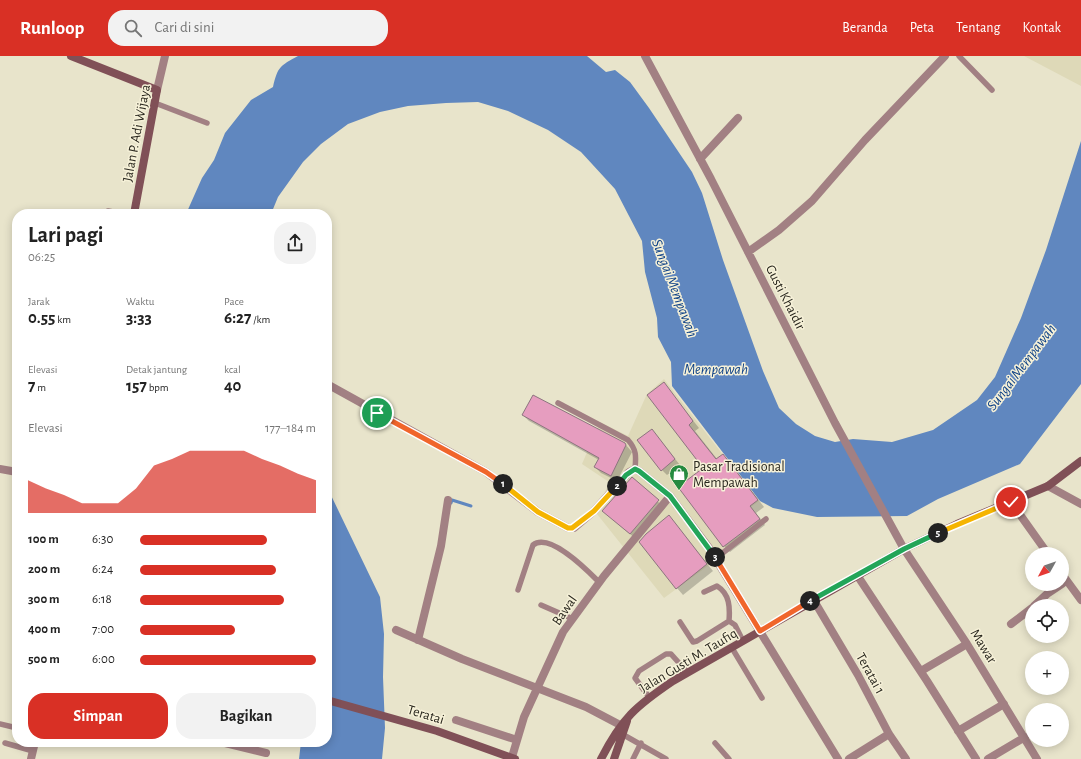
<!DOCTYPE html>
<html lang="id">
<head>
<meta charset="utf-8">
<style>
  body { margin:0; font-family:"Alegreya Sans",sans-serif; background:#f2f2f2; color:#222; height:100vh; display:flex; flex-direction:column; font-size:15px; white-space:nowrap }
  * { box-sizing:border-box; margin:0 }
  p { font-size:13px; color:#767676 }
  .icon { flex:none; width:22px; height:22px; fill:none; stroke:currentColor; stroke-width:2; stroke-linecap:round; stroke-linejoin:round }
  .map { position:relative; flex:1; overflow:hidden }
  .drawer { position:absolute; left:12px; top:153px; width:320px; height:538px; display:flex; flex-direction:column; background:#fff; border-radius:16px; box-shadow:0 2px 10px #0003 }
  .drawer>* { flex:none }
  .needle { width:26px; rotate:230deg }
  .buttons { position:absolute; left:1025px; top:491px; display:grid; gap:8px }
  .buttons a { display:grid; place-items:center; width:44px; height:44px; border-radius:50%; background:#fff; box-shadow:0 2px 10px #0003; font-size:20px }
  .pin { position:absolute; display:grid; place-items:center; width:34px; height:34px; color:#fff; margin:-17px; border:2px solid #fff; border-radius:50%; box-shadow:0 1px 4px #0007 }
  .km { position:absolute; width:20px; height:20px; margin:-10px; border-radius:50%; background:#222; color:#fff; font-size:11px; line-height:20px; text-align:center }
  .round { display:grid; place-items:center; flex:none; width:42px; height:42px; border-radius:16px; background:#f2f2f2 }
  .headline { display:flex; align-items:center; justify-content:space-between; height:68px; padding:0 16px }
  h1 { font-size:22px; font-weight:600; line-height:30px }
  .metrics { display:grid; grid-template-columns:repeat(3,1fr); gap:6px; height:68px; padding:4px 16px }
  .metrics div { display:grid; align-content:center }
  .metrics b { font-size:17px; font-weight:600 }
  .metrics small { font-size:11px; font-weight:400 }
  .metrics p { font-size:11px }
  .chart { height:112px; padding:8px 16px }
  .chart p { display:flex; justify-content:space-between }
  .chart svg { width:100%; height:72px; margin-top:4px; fill:#d93025; opacity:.7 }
  .primary-button { display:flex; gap:8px; margin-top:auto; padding:8px 16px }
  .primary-button a { flex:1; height:46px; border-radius:16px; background:#d93025; color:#fff; font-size:16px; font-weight:600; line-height:46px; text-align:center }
  .primary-button a+a { background:#f2f2f2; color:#222 }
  ul { padding:0 16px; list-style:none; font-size:13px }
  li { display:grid; grid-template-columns:64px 48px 1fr; align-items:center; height:30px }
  li i { height:10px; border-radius:5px; background:#d93025 }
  header { display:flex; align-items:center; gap:24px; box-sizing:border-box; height:56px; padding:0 20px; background:#d93025; color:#fff }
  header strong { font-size:19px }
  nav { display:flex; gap:22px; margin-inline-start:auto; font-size:14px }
  .search { width:280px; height:36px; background:#f2f2f2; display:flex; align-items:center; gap:10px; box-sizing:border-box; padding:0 14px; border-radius:16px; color:#767676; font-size:15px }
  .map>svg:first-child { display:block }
  .built { fill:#ded9b8 }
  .water { fill:#6087bf }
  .shadow { fill:#0003 }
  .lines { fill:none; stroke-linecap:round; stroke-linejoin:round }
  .stream { stroke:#6087bf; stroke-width:3 }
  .building { fill:#e69dbf; stroke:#8d757f }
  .service { stroke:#a28083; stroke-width:5.5 }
  .minor { stroke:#a28083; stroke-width:8 }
  .secondary { stroke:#805057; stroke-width:8 }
  .split-1-casing { stroke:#fff; stroke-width:8 }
  .split-2-casing { stroke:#fff; stroke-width:8 }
  .split-3-casing { stroke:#fff; stroke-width:8 }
  .split-4-casing { stroke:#fff; stroke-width:8 }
  .split-5-casing { stroke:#fff; stroke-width:8 }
  .split-6-casing { stroke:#fff; stroke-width:8 }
  .split-1 { stroke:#f0652b; stroke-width:5 }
  .split-2 { stroke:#f5b400; stroke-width:5 }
  .split-3 { stroke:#22a559; stroke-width:5 }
  .split-4 { stroke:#f0652b; stroke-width:5 }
  .split-5 { stroke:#22a559; stroke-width:5 }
  .split-6 { stroke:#f5b400; stroke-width:5 }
  .labels { text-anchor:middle; stroke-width:3; stroke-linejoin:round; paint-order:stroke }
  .street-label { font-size:14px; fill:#29271e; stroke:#f6f1d8 }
  .poi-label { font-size:14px; fill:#29271e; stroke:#f6f1d8; text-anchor:start }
  .water-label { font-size:15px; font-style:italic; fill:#0f4287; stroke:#f6f1d8 }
</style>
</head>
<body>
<header>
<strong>Runloop</strong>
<div class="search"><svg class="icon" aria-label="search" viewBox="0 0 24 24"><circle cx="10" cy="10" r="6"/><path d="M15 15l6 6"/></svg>Cari di sini</div>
<nav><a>Beranda</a><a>Peta</a><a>Tentang</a><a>Kontak</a></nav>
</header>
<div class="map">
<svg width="1081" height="703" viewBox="0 0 1081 703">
  <rect width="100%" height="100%" fill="#e8e4cb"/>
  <path class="built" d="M1024 0H1081V30Z
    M664 323 759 445 751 451 761 464 709 509 664 542 597 458 609 426 582 408 600 366 628 380 647 338Z"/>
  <path class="water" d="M298 0H587L606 16 615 14 630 26 649 52 692 116 702 137 723 204 763 315 779 352 796 368 815 380 835 386 853 383 892 386 933 374 977 344 995 321 1021 262 1046 194 1081 85V328L1020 408 938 443 907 460 817 461 773 452 760 445 672 330 671 306 658 281 657 262 645 216 642 185 615 133 581 96 548 74 508 55 478 46 446 47 408 50 380 56 348 68 321 88 303 106 278 141 271 158H186L202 122 214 104 225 77 251 44 273 31C278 10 280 10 298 0Z
    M327 431 380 541 384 578 383 621 385 672 382 703H299L301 686H327Z"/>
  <path class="shadow" d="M664 328 699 372 695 375 717 403 723 399 729 405 764 451 756 457 765 469 730 496 724 490 704 413Z
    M523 359 626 389 632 396 617 425 601 417 595 411 599 404 529 365Z
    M656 379 680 409 667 419 662 414Z
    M632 423 665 452 637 484 610 461Z
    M669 461 713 515 683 539 677 532Z"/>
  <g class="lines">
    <path class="stream" d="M451 447 452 444 471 450"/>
  </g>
  <path class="building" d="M664 326 693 365 689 369 716 403 723 398 758 444 750 450 760 463 723 491 678 431 703 412 647 339Z
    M533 339 625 387 626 389 611 420 594 411 599 402 522 359Z
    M652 373 675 403 661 415 637 384Z
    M632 421 659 444 630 478 602 455Z
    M669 459 707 508 676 533 639 486 646 478Z"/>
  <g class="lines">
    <path class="service" d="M959 0 992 34
      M155 47 207 67
      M108 155 124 158
      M558 347 628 384C637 394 636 401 635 413
      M715 503 766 463
      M518 534 533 489C550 476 588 515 599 526
      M704 536 717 530C730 538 730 552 729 565
      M541 549 573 563
      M680 566 693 586 697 585 729 565 735 569 743 585
      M732 592 762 642
      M649 641 635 622 639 615 666 598H671L688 617
      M0 668 17 672
      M622 678 666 703
      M5 687 33 695
      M715 687 729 703
      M633 703 641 687"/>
    <path class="minor" d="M645 0 711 123 835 367 904 493 967 588 1037 703
      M157 34 165 0
      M700 103 738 62
      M748 196 779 174 812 145 865 84 945 0
      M327 328 486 416 538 456 568 472H574L594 455 629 416 635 413 639 415 670 440 709 492 838 703
      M0 413 17 416
      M1048 430 1081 448
      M1011 446 1048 498
      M1062 518 1081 544
      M857 519 927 625 976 703
      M813 543 858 619 889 678 906 703
      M1034 550 1047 538 1062 528
      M1011 568 1032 552
      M396 574 462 603 586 651 624 671
      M418 584 441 490 448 444
      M921 615 967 588
      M456 664 517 684
      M958 675 1004 648
      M221 686 266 697
      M512 701 524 661 563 576 604 520 670 440
      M31 703 35 686
      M849 703 889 678
      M988 703 1025 681"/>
    <path class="secondary" d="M71 0 157 34 134 158
      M327 644 437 675 515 703
      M601 703C622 662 636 650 673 625L904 493 957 468 1048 430 1081 405
      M614 703 627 665"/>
  </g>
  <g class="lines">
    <defs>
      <path id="split-1" d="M377 357 486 416 503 428"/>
      <path id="split-2" d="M503 428 538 456 568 472H572L594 455 617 430"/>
      <path id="split-3" d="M617 430 626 419 635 413 639 415 670 440 715 501"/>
      <path id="split-4" d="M715 501 760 575 810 545"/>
      <path id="split-5" d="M810 545 904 493 938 477"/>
      <path id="split-6" d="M938 477 1011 446"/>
    </defs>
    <use href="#split-1" class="split-1-casing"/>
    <use href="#split-2" class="split-2-casing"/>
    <use href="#split-3" class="split-3-casing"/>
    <use href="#split-4" class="split-4-casing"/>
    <use href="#split-5" class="split-5-casing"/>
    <use href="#split-6" class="split-6-casing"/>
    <use href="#split-1" class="split-1"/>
    <use href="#split-2" class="split-2"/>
    <use href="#split-3" class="split-3"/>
    <use href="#split-4" class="split-4"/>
    <use href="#split-5" class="split-5"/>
    <use href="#split-6" class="split-6"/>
  </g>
  <defs>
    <symbol id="shop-pin" viewBox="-11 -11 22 30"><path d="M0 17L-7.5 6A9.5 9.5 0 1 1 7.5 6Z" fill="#258a3f" stroke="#f6f1d8"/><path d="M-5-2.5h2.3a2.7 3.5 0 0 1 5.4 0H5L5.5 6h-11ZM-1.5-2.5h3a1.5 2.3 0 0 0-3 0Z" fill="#fff"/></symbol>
  </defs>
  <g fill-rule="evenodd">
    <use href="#shop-pin" x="668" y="407" width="22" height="30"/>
  </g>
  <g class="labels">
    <g class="street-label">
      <text transform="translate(136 77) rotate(-79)" y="5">Jalan P. Adi Wijaya</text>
      <text transform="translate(786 241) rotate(63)" y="5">Gusti Khaidir</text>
      <text transform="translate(564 554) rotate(-55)" y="5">Bawal</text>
      <text transform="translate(984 590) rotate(58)" y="5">Mawar</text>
      <text transform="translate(688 604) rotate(-31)" y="5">Jalan Gusti M. Taufiq</text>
      <text transform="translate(871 617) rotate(61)" y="5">Teratai 1</text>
      <text transform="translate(426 658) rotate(17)" y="5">Teratai</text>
    </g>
    <g class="poi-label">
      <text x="693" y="415">Pasar Tradisional<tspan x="693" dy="16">Mempawah</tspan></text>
    </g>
    <g class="water-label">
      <text transform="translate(675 232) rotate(69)" y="5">Sungai Mempawah</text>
      <text transform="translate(1021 311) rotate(-53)" y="5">Sungai Mempawah</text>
      <text x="716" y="318">Mempawah</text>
    </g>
  </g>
</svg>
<div class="buttons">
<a><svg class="needle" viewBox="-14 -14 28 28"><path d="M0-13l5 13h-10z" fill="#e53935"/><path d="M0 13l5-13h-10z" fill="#767676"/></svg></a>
<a><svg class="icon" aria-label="locate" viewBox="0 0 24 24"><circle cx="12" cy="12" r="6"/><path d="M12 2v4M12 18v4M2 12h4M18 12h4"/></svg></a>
<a>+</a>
<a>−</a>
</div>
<div class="pin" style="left:377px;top:357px;background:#1e9e55"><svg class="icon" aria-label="arrive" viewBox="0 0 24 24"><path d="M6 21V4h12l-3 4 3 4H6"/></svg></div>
<div class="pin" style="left:1011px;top:446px;background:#d93025"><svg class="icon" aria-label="check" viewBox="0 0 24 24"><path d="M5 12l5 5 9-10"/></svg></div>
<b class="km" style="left:503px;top:428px">1</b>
<b class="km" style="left:617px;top:430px">2</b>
<b class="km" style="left:715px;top:501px">3</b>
<b class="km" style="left:810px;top:545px">4</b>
<b class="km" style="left:938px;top:477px">5</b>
<section class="drawer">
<div class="headline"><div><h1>Lari pagi</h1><p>06:25</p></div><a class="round"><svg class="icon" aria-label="share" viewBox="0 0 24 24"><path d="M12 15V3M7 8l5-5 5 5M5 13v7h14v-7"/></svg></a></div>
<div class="metrics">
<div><p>Jarak</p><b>0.55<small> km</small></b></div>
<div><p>Waktu</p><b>3:33</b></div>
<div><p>Pace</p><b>6:27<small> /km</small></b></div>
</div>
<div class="metrics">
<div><p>Elevasi</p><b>7<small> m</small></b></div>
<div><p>Detak jantung</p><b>157<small> bpm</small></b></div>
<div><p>kcal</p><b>40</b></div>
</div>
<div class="chart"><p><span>Elevasi</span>177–184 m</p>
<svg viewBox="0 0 160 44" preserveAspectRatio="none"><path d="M0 44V24L10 29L20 33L30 38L40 38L50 38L60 29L70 15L80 11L90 6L100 6L110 6L120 6L130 11L140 15L150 20L160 24V44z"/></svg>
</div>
<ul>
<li><b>100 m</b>6:30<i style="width:72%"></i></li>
<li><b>200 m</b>6:24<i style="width:77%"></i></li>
<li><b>300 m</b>6:18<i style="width:82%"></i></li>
<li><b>400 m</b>7:00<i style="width:54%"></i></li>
<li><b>500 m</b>6:00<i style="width:100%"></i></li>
</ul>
<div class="primary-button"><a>Simpan</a><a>Bagikan</a></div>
</section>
</div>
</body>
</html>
